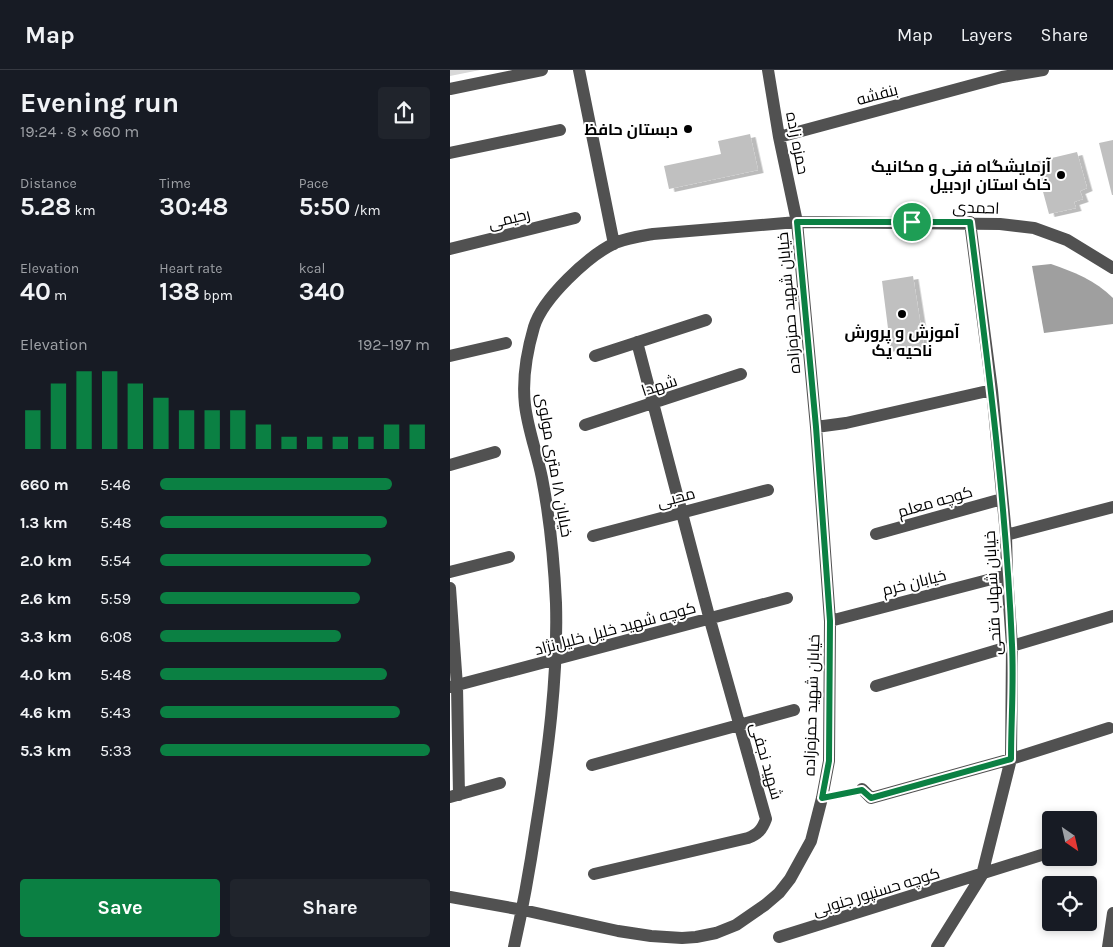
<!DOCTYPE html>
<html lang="en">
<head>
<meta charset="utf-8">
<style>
  body { margin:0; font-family:Karla,Cairo,sans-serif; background:#20242c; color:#f1f3f6; height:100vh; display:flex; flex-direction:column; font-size:19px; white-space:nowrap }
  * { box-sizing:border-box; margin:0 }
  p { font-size:16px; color:#9ea1a6 }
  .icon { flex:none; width:28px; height:28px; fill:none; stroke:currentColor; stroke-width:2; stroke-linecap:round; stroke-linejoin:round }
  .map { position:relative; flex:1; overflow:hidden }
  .panel { display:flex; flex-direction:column; background:#171b24; width:450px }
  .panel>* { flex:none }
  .needle { width:32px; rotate:146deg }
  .buttons { position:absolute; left:592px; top:741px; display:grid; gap:10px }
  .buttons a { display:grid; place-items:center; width:55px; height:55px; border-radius:5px; background:#171b24; box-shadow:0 2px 8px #0003; font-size:25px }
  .pin { position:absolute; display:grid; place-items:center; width:42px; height:42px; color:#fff; margin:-21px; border:2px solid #fff; border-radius:50%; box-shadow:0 1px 5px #0007 }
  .round { display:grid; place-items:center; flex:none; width:52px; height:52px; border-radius:5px; background:#20242c }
  .summary { display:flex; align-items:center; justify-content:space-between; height:85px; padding:0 20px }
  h1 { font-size:28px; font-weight:700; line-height:38px }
  .stats { display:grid; grid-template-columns:repeat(3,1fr); gap:8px; height:85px; padding:5px 20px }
  .stats div { display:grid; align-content:center }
  .stats b { font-size:25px; font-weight:700 }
  .stats small { font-size:14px; font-weight:400 }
  .stats p { font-size:14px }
  .chart { height:140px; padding:10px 20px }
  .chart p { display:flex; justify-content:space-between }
  .chart svg { width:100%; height:90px; margin-top:5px; stroke:#0b8043; stroke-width:6 }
  .primary-button { display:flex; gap:10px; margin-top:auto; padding:10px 20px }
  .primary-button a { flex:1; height:58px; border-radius:5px; background:#0b8043; color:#fff; font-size:20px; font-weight:700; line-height:58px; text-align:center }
  .primary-button a+a { background:#20242c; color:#f1f3f6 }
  ul { padding:0 20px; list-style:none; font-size:16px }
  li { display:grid; grid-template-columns:80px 60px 1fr; align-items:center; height:38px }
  li i { height:12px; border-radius:6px; background:#0b8043 }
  header { display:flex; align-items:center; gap:30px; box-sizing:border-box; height:70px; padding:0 25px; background:#171b24; border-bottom:1px solid #363941 }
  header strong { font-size:24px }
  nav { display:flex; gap:28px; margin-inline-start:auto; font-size:18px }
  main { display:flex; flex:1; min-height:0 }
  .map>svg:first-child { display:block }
  .green { fill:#d8d8d8 }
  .water { fill:#9f9f9f }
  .building { fill:#c0c0c0; filter:url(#shadow) }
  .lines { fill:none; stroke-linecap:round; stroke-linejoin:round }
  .path { stroke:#737373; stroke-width:2.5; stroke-dasharray:1 2.5; stroke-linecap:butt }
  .minor { stroke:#515151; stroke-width:12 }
  .route-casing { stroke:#fff; stroke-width:10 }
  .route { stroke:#0b8043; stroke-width:6 }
  .poi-dot { fill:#000; stroke:#fff; stroke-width:2 }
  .labels { text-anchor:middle; stroke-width:4; stroke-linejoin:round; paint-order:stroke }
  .street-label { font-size:16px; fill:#000; stroke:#fff }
  .poi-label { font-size:16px; font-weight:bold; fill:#000; stroke:#fff; text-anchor:end }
</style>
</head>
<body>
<header>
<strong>Map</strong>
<nav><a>Map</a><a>Layers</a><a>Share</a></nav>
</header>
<main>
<section class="panel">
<div class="summary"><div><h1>Evening run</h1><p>19:24 · 8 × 660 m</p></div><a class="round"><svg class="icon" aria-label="share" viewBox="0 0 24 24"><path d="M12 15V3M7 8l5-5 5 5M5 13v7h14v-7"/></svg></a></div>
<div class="stats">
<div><p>Distance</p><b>5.28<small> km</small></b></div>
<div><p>Time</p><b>30:48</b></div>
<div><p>Pace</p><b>5:50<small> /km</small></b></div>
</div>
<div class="stats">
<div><p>Elevation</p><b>40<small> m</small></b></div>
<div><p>Heart rate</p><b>138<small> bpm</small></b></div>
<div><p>kcal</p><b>340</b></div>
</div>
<div class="chart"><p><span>Elevation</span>192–197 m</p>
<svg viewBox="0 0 160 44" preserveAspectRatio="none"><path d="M5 44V25M15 44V12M25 44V6M35 44V6M45 44V12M55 44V19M65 44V25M75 44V25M85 44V25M95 44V32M105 44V38M115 44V38M125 44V38M135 44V38M145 44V32M155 44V32"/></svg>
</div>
<ul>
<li><b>660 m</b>5:46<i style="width:86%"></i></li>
<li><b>1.3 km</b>5:48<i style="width:84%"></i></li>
<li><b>2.0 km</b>5:54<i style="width:78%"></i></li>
<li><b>2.6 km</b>5:59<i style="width:74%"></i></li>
<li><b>3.3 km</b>6:08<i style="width:67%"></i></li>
<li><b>4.0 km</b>5:48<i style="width:84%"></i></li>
<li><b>4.6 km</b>5:43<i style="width:89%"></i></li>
<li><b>5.3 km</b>5:33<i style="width:100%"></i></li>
</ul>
<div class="primary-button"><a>Save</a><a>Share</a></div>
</section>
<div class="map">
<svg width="663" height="877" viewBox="0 0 663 877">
  <defs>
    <filter id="shadow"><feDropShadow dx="5.5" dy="3" stdDeviation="0" flood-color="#0004"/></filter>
  </defs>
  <rect width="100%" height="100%" fill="#fff"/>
  <path class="green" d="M0 0H30L0 6Z"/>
  <path class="water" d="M601 194C624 202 645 210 663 228V254L594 263 582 196Z"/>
  <path class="building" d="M300 64 308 100 219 119 214 96 271 84 268 71Z
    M663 70V125H662L649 73Z
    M627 82 637 118 630 121 633 129 624 132 626 138 599 144 585 92Z
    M463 206 474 276 441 282 432 211Z"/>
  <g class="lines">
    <path class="path" d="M385 725 399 722"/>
    <path class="minor" d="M129 0 164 174
      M0 19 92 0
      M329 67 552 7 593 0
      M0 83 110 60
      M0 179 125 148
      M0 286 56 273
      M145 286 256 250
      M135 355 291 304
      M366 357 396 353 542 320
      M0 395 45 382
      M426 464 552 429
      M556 465 663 437
      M143 466 318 420
      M0 502 59 487
      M0 518 7 616 9 725
      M380 551 557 505
      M426 616 663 546
      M0 617 337 528
      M142 695 344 640
      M412 719 421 728 561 689 659 658
      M0 727 50 713
      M144 804 298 768C308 764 312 760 316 749L260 550 187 272
      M0 827 73 840 168 861 201 866 232 868 246 867 266 863 286 855 315 835 329 823 340 809 361 771 372 728 379 691 380 551 366 357 347 152 329 67 318 0
      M329 867 601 782
      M64 877C73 837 80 797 86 757 98 683 108 608 106 533 104 491 100 449 92 408 87 383 78 360 75 335 72 309 77 281 84 257 93 228 138 186 165 173 177 168 191 166 203 164L347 152 550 154 584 158 617 170 663 198
      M487 877 532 805 561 689 562 576 557 505 556 465 542 320 520 152
      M658 877 663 843"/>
  </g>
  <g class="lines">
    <defs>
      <path id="route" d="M347 152H520C538 293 556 433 562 575 564 613 561 651 561 689L421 728 412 720 372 728 379 691 380 551 366 357Z"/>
    </defs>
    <use href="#route" class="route-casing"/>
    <use href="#route" class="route"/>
  </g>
  <g class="poi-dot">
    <circle cx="238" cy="59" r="5"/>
    <circle cx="611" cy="105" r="5"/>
    <circle cx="452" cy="244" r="5"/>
  </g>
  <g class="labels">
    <g class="street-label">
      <text transform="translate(427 24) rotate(-15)" y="6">بنفشه</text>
      <text transform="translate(348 73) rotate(79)" y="6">حمزه زاده</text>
      <text transform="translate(526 137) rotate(2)" y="6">احمدی</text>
      <text transform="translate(59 148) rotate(-14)" y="6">رحیمی</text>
      <text transform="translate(338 233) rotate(-95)" y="6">خیابان شهید حمزه‌زاده</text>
      <text transform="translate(209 315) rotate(-18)" y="6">شهدا</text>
      <text transform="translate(105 395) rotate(80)" y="6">خیابان ۱۸ متری مولوی</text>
      <text transform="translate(226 427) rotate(-15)" y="6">محبی</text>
      <text transform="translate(485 431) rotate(-16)" y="6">کوچه معلم</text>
      <text transform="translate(464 512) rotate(-14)" y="6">خیابان خرم</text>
      <text transform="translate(542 523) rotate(-93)" y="6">خیابان شهاب فتحی</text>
      <text transform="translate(165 558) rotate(-15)" y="6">کوچه شهید خلیل خلیل‌نژاد</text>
      <text transform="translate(361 635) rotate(-88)" y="6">خیابان شهید حمزه‌زاده</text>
      <text transform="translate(317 691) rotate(74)" y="6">شهید نجفی</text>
      <text transform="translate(426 821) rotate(-17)" y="6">کوچه حسنپور جنوبی</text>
    </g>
    <g class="poi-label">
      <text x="228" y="65">دبستان حافظ</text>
      <text x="601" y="102">آزمایشگاه فنی و مکانیک<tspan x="601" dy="18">خاک استان اردبیل</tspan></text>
      <text x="452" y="268" text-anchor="middle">آموزش و پرورش<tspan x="452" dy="18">ناحیه یک</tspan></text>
    </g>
  </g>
</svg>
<div class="buttons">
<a><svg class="needle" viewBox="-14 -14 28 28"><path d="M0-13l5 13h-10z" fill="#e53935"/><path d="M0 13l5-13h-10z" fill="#9ea1a6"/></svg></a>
<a><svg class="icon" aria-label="locate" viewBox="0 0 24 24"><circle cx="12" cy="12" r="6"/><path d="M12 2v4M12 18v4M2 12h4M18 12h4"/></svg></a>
</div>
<div class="pin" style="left:462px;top:152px;background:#1e9e55"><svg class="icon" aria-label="arrive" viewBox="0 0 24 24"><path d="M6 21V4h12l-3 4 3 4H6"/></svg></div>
</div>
</main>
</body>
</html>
